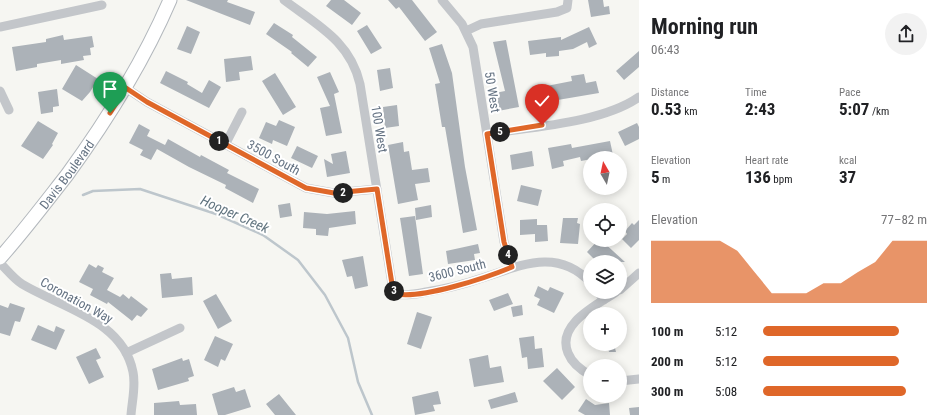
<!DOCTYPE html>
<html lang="en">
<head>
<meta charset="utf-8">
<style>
  body { margin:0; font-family:"Roboto Condensed",sans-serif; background:#f2f2f2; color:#202124; height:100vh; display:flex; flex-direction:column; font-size:15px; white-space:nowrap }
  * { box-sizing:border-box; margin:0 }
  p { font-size:13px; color:#757577 }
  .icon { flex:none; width:22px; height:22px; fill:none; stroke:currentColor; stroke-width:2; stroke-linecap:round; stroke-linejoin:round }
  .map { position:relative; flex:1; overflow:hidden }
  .details { display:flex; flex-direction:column; background:#fff; width:300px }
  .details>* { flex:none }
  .needle { width:26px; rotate:351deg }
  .fabs { position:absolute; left:583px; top:151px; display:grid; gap:8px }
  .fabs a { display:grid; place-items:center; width:44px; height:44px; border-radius:50%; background:#fff; box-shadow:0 2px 10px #0003; font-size:20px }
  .pin { position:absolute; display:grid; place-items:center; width:34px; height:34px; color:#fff; margin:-41px -17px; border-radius:50% 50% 50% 0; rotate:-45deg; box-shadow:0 0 4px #0007 }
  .pin .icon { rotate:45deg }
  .km { position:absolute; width:20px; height:20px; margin:-10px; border-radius:50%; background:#222; color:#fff; font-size:11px; line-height:20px; text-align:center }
  .round { display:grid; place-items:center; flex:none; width:42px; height:42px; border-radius:21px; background:#f2f2f2 }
  .headline { display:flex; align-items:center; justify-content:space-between; height:68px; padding:0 12px }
  h1 { font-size:22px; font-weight:700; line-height:30px }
  .stats { display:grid; grid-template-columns:repeat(3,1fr); gap:6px; height:68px; padding:4px 12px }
  .stats div { display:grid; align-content:center }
  .stats b { font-size:17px; font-weight:700 }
  .stats small { font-size:11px; font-weight:400 }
  .stats p { font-size:11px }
  .chart { height:112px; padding:8px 12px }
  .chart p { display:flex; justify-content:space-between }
  .chart svg { width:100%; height:72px; margin-top:4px; fill:#df6729; opacity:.7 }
  ul { padding:0 12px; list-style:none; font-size:13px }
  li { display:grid; grid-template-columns:64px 48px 1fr; align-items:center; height:30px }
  li i { height:10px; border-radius:5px; background:#df6729 }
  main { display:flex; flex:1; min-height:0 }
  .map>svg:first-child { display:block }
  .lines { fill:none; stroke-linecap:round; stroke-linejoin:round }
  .stream { stroke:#bdc6cc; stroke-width:2.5 }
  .building { fill:#acb2b8 }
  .secondary-casing { stroke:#b3b8bd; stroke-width:15 }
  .street { stroke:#c3c6ca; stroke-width:9 }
  .secondary { stroke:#fff; stroke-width:13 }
  .route-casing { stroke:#fff; stroke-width:8 }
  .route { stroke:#df6729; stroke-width:5 }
  .labels { text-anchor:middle; stroke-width:4; stroke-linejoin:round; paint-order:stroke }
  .street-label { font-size:13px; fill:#657383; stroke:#fff }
  .water-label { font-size:14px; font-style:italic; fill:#61747f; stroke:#fff }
</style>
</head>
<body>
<main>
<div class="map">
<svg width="639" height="415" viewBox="0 0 639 415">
  <rect width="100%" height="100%" fill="#f6f6f2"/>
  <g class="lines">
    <path class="stream" d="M83 195 93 191 140 189 216 214 263 235 298 260 325 295 348 338 358 382 372 415"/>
  </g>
  <path class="building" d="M186 0H228L227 2 255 12 250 25Z
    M331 0H344L361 13 352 25 326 6Z
    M388 0H412L437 32 425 41 399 7 396 9Z
    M588 0H603L604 7 609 6 610 14 591 17Z
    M274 23 293 35 292 37 317 57 308 67 291 53 292 52 266 34Z
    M367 25 382 48 371 54 357 31Z
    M187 26 200 32 191 54 177 49Z
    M589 27 597 44 589 48 587 42 573 49 559 51V56L546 57V53L530 55 528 41 561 37V40Z
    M63 35 64 40 92 36 94 47 90 48 91 55 83 56 84 60 61 64V60L37 64V67L16 71 12 47 46 42V39Z
    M506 40 519 107 498 111 495 93 505 91 493 42Z
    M442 44 452 73 465 167 477 230 463 233 445 127H442L435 84 440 83 429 48Z
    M639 51V67L624 80 616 71Z
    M251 56 253 70 239 72 240 80 226 82 224 59Z
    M76 65 98 79 90 92 82 101 62 89Z
    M390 68 393 88 380 91 377 70Z
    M166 71 188 82 187 84 202 93 209 80 221 87 209 108 160 83Z
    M330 72 339 92 334 94 342 133 326 136 320 108 330 106 317 77Z
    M275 73 296 107 283 115 262 81Z
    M584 74 586 83 596 81 599 93 534 104 531 89 572 81 571 76Z
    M57 89 59 106 53 107V112L41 114 38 92Z
    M397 105 399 126 385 128 383 107Z
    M279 120 295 127 287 146 273 140 272 144 259 138 266 122 276 126Z
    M38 121 58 133 52 144 53 145 43 159 21 146Z
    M637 123 639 127V139L625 146 618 132Z
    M139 124 150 130 147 136 165 145 168 139 200 157 201 155 229 170 227 173 259 189 253 203 225 188 226 185 189 167 157 149 151 160 140 155 143 150 129 143Z
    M610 141 613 155 581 161 580 157 563 161 564 166 552 169 548 148 571 144 572 148Z
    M403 142 404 152 409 151 412 170 428 168 430 182 415 184 418 200 398 204 388 145Z
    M297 146 318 156 312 168 291 158Z
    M346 151 350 173 327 177 324 159 333 164 331 154Z
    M532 151 534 166 512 170 510 155Z
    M521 185 542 190 538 206 517 201Z
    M290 203 292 216 280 218 278 205Z
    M431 205 432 217 416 220 415 208Z
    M355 211 356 224 329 228 328 236 316 235V229L303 228 304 212 327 214Z
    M415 216 423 274 409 276 400 218Z
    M563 218H578L577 223 580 224 578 244 560 243Z
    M537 219V225H547L548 241 535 242V234L520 235V220Z
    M639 220V240L631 248 622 239 627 234 625 231 632 223 634 225Z
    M598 240H601L625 262H597L587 252Z
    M478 244 480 253 474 254 475 260 448 264 446 251Z
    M363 256 368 286 355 289 352 276 347 277 342 260Z
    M89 264 96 268 98 265 104 268 102 272 114 278 107 290 120 297 123 294 129 299 131 296 148 309 141 317 137 315 132 321 108 302 107 304 90 295 93 289 79 282Z
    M171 273 172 279 192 277 193 295 162 298 160 274Z
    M538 286 548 291 550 287 564 293 554 313 537 305 540 299 534 296Z
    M508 293 513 304 494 311 489 300Z
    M216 294 232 321 218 329 203 301Z
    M10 303 25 308 20 322 15 321 10 336 0 333V305L8 308Z
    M522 305 523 315 513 317 511 307Z
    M417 312 432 317 421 349 407 344Z
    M38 325 54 332 56 326 65 330 56 350 31 340Z
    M215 336 233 344 225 361 221 359 218 367 204 360Z
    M534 336 535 349 542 348 544 367 528 369 527 357 522 358 519 338Z
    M607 344H614L616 352H609Z
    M96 348 101 358 96 360 104 377 89 384 76 357Z
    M488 355 490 368 501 366 504 382 474 387 469 359Z
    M182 358 183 361 189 359 194 376 188 378 189 381 158 390 152 369Z
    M557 368 575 387 562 400 543 381Z
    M234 387 236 392 245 389 251 407 225 415H218L212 394Z
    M438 391 441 404 433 405 435 411 415 415 412 397Z
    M515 392 518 402 491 409 488 400Z
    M279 394 296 415H275L266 404Z
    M586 399 595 405 609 403 610 415H585L578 411Z
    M179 401 180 405 196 404 197 415H154V403Z
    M639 407V415H630L629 408Z"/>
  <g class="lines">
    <defs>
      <g id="secondary">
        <path id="s1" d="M0 258C24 231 45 203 67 175 107 120 143 63 170 0"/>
      </g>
    </defs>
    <use href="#secondary" class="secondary-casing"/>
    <path class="street" d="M284 0C317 25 350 41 360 84L392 284 396 294C406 296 416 294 426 292 444 289 462 285 479 279 518 267 556 246 590 282
      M442 0 462 24 473 47 504 242 512 267
      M0 27 102 5
      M466 31 481 24 557 12 567 8 568 0
      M126 88 147 102 306 188 334 193 377 189
      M0 91 9 110
      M487 134C532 127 602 123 639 97
      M225 145 242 112
      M0 263C7 270 14 279 22 284 62 308 123 320 133 372 136 386 132 401 131 415
      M620 290 639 273
      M598 292 604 300
      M126 353 180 328
      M590 375C581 370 572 363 568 353 556 324 597 305 616 292
      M620 381 639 379"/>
    <use href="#secondary" class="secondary"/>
  </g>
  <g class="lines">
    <defs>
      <path id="route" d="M110 113 126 88 147 102 306 188 334 193 377 189 392 284 396 294C422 299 486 278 512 267L504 242 487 134 542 125"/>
    </defs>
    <use href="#route" class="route-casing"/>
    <use href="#route" class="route"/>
  </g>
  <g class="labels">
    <g class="street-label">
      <text transform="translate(493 92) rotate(81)" y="5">50 West</text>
      <text transform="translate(380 129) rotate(81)" y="5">100 West</text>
      <text transform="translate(274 157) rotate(29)" y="5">3500 South</text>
      <text dy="5" stroke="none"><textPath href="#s1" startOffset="107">Davis Boulevard</textPath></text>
      <text transform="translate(457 270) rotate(-14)" y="5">3600 South</text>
      <text transform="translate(77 300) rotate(29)" y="5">Coronation Way</text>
    </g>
    <g class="water-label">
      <text transform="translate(235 214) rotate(24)" y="5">Hooper Creek</text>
    </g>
  </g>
</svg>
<div class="fabs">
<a><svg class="needle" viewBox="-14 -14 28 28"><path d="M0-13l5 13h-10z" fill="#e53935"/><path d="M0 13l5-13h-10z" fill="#757577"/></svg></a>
<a><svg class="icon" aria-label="locate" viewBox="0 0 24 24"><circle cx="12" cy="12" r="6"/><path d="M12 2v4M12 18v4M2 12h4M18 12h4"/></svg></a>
<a><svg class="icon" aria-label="layers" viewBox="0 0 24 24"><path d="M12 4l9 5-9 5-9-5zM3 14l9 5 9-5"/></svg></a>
<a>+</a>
<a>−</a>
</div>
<div class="pin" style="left:110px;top:113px;background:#1e9e55"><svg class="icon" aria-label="arrive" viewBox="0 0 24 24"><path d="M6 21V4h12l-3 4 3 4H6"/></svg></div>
<div class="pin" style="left:542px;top:125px;background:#d93025"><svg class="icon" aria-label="check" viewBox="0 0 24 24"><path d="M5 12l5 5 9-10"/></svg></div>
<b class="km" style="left:219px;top:141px">1</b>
<b class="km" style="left:343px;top:193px">2</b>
<b class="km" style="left:394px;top:291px">3</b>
<b class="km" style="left:508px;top:255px">4</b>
<b class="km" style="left:500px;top:132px">5</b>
</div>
<section class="details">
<div class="headline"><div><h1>Morning run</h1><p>06:43</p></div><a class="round"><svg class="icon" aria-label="share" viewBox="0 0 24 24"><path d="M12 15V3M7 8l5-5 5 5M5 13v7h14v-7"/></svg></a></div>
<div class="stats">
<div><p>Distance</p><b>0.53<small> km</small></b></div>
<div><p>Time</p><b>2:43</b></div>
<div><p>Pace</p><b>5:07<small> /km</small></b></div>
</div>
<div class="stats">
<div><p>Elevation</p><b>5<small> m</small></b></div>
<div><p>Heart rate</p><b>136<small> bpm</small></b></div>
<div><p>kcal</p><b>37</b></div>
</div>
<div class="chart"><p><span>Elevation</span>77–82 m</p>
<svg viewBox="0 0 160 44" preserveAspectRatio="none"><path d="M0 44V6L10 6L20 6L30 6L40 6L50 12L60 25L70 38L80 38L90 38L100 32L110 32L120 25L130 19L140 6L150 6L160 6V44z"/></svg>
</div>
<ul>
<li><b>100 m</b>5:12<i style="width:83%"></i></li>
<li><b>200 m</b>5:12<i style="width:83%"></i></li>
<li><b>300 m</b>5:08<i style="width:87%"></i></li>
</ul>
</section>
</main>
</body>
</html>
